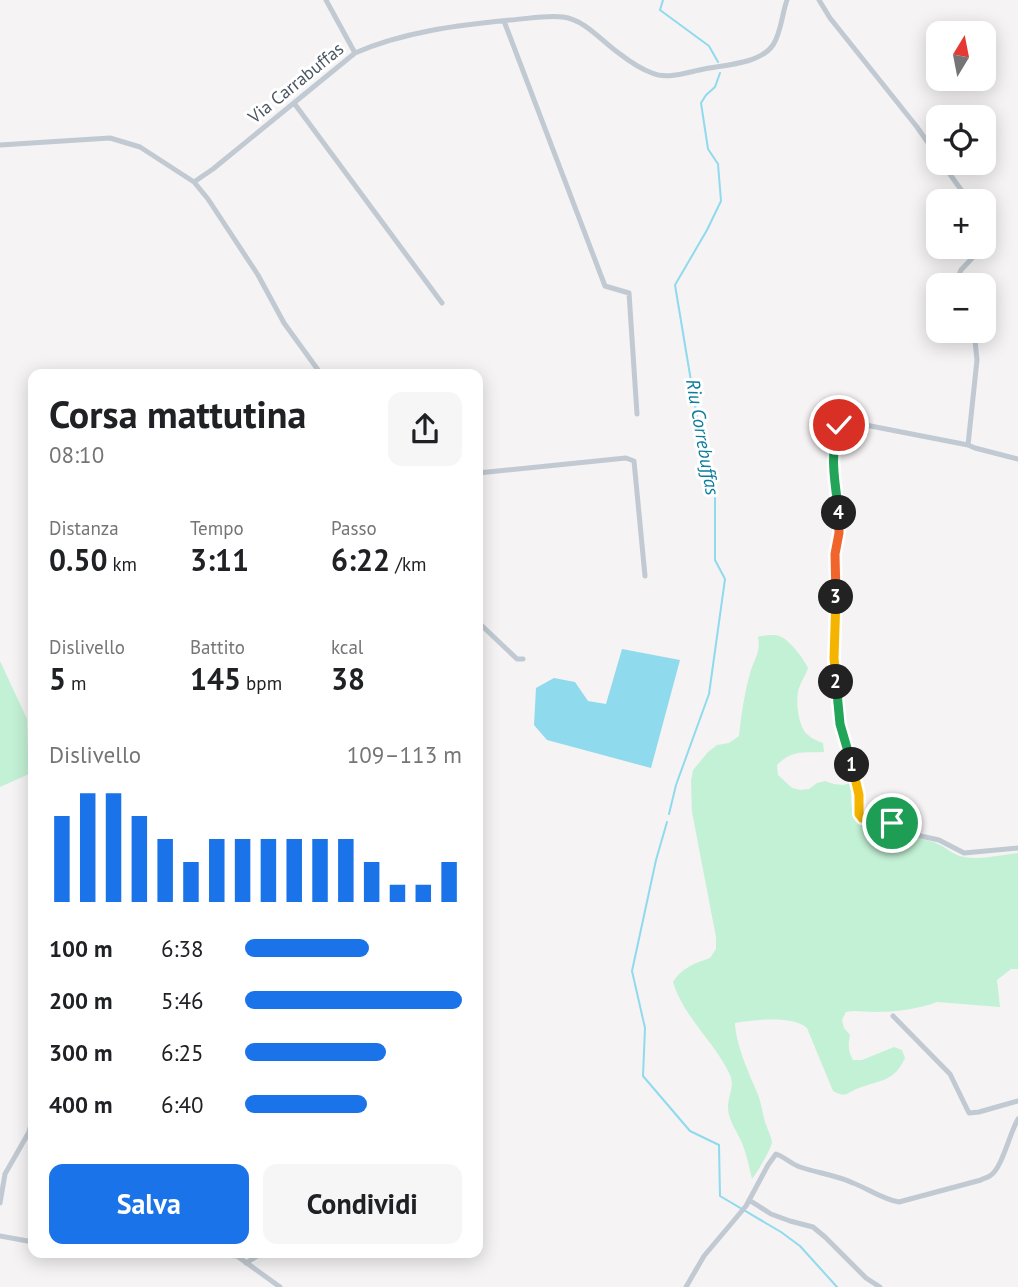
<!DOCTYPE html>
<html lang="it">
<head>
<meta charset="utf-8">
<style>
  body { margin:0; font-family:"PT Sans",sans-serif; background:#f6f6f6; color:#202124; height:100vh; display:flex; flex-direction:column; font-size:26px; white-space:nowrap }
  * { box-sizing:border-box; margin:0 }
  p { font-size:23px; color:#757577 }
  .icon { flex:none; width:38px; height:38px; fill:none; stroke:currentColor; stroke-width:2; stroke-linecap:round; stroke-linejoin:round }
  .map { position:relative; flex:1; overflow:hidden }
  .sheet { position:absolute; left:28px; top:369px; width:455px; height:889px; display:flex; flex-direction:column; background:#fff; border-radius:14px; box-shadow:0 4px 18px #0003 }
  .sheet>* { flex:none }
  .needle { width:46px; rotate:10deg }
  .buttons { position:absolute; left:926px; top:21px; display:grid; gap:14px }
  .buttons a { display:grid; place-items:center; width:70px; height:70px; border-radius:14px; background:#fff; box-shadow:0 4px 18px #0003; font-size:35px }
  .pin { position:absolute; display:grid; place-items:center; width:60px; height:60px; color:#fff; margin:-30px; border:4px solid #fff; border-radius:50%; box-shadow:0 2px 7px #0007 }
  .km { position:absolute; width:35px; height:35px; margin:-18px; border-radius:50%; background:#222; color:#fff; font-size:19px; line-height:35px; text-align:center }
  .round { display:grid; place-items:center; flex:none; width:74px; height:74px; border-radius:14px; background:#f6f6f6 }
  .headline { display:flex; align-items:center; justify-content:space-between; height:119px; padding:0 21px }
  h1 { font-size:38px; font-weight:700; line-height:52px }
  .metrics { display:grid; grid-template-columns:repeat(3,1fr); gap:10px; height:119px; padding:7px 21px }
  .metrics div { display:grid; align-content:center }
  .metrics b { font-size:30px; font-weight:700 }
  .metrics small { font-size:19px; font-weight:400 }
  .metrics p { font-size:19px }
  .chart { height:196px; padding:14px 21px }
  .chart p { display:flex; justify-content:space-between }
  .chart svg { width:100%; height:126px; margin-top:7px; stroke:#1a73e8; stroke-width:6 }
  .cta { display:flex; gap:14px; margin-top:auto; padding:14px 21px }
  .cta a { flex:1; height:80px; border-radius:14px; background:#1a73e8; color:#fff; font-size:28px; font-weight:700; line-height:80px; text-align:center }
  .cta a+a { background:#f6f6f6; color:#202124 }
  ul { padding:0 21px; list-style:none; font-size:23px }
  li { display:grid; grid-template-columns:112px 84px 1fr; align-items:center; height:52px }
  li i { height:18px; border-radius:9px; background:#1a73e8 }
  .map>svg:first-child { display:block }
  .green { fill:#c3f1d5 }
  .water { fill:#90daee }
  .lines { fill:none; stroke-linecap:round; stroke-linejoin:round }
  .stream { stroke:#90daee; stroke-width:2 }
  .minor { stroke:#c1cad2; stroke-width:5 }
  .split-1-casing { stroke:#fff; stroke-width:14 }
  .split-2-casing { stroke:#fff; stroke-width:14 }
  .split-3-casing { stroke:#fff; stroke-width:14 }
  .split-4-casing { stroke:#fff; stroke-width:14 }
  .split-5-casing { stroke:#fff; stroke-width:14 }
  .split-1 { stroke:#f5b400; stroke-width:9 }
  .split-2 { stroke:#22a559; stroke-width:9 }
  .split-3 { stroke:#f5b400; stroke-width:9 }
  .split-4 { stroke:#f0652b; stroke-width:9 }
  .split-5 { stroke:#22a559; stroke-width:9 }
  .labels { text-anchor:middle; stroke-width:6; stroke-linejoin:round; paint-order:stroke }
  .street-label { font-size:18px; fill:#4a5661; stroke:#fff }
  .water-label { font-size:19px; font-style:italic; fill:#0c7c9b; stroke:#fff }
</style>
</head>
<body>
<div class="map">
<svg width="1018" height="1287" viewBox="0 0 1018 1287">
  <rect width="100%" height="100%" fill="#f5f3f3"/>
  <path class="green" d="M760 636C766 636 774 634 779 636 789 639 804 659 808 668 806 675 801 681 799 688 795 699 798 728 808 735 812 739 818 741 823 743L824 752C805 753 792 749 777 765L778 775 792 788 800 790 809 789 817 783 825 781 834 784 843 785 852 783C851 792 849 812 858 819 867 825 880 822 890 826 895 827 899 831 904 834 916 839 929 839 940 845 948 849 955 856 964 857 982 860 1000 855 1018 853V969H1011L997 980 1000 1007 937 1002C919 1009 894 1012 874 1012 864 1012 856 1010 846 1012L842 1020 844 1028 850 1035C848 1045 848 1051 853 1060H862L894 1047 902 1050 905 1058C894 1082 880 1080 859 1088 847 1092 847 1099 833 1091L807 1028C793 1015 753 1020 735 1023 736 1045 748 1071 756 1090 761 1100 762 1111 765 1122 767 1128 771 1136 772 1142 772 1148 756 1174 752 1179 749 1167 747 1155 742 1143 737 1131 728 1120 728 1107 728 1095 735 1087 730 1075 715 1042 684 1018 673 982 680 969 695 963 710 958L716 949V937L692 812 691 781 693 770 708 752 717 745 729 743 739 736C741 715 745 690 751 670 755 658 761 651 758 637Z
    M0 661 27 719 29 774 0 787Z"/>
  <path class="water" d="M622 649 680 660 651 768 547 740 534 725 536 688 554 678 575 682 588 701 606 704Z"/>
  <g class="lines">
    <path class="stream" d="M663 0 660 10 709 46 718 62
      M669 814 676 785 709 694 725 579 715 560V494L699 429 675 285 707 230 721 201 718 164 708 149 701 103 706 95 715 87 720 73
      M667 822 656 860 632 971 645 1028 643 1076 690 1131 719 1145 720 1196 781 1232 800 1246 837 1287"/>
    <path class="minor" d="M326 0 355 53
      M819 0 830 18 917 127 938 157
      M504 21 605 286 629 293 637 414
      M294 103 442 303
      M0 145 110 138 140 147 194 182 213 169 355 53C403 32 458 25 510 20 527 19 546 15 563 17 586 20 602 42 620 54 629 61 641 69 652 73 667 80 688 72 704 69 724 65 760 64 773 45 781 33 782 14 787 0
      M942 163 969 201
      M194 182 208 199 258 275 284 323 321 374
      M957 285 958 277 961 270 990 239C991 231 988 227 984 221
      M974 331 977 360 968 445 975 448 1018 459
      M968 445 845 421 839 425 834 445 833 457 839 527 835 554 834 658 840 724 848 750 859 795V814L862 818 867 820 894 823 916 835 939 840 964 853 1018 848
      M478 473 626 458 634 461 645 576
      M478 622 517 659H523
      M893 1016 950 1074 969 1113 979 1112 1018 1101
      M749 1200 771 1214 790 1221 813 1227 825 1237 866 1278 880 1287
      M0 1203 5 1174 29 1132 33 1117
      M0 1236 33 1242
      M211 1253 237 1256 280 1287
      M246 1263 262 1253
      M686 1287 704 1256 746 1206 768 1165 776 1154C785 1157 791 1164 800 1167 817 1173 836 1175 853 1183 869 1189 882 1199 899 1202L981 1180C984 1178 988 1178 991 1175 1002 1168 1010 1132 1018 1119"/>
  </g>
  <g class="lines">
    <defs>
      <path id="split-1" d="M852 765 859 795V814L862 818 892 823"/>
      <path id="split-2" d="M836 682 840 724 852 765"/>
      <path id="split-3" d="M836 597 834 658 836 682"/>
      <path id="split-4" d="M836 597 835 554 839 533V513"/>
      <path id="split-5" d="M839 513C835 484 829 453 839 425"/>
    </defs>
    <use href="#split-1" class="split-1-casing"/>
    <use href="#split-2" class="split-2-casing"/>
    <use href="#split-3" class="split-3-casing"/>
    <use href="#split-4" class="split-4-casing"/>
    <use href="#split-5" class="split-5-casing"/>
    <use href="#split-1" class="split-1"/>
    <use href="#split-2" class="split-2"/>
    <use href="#split-3" class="split-3"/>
    <use href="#split-4" class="split-4"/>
    <use href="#split-5" class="split-5"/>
  </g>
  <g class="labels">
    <g class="street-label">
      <text transform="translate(296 83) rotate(-39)" y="6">Via Carrabuffas</text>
    </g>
    <g class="water-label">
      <text transform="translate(703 437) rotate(80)" y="7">Riu Correbuffas</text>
    </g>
  </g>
</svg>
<div class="buttons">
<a><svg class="needle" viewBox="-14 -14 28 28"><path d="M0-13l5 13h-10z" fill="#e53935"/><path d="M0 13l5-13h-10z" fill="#757577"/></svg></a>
<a><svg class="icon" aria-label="locate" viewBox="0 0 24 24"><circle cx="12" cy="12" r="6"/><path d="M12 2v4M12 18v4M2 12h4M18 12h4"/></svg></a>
<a>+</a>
<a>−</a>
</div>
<div class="pin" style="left:892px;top:823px;background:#1e9e55"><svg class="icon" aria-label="arrive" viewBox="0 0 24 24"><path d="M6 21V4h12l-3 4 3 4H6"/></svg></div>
<div class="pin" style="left:839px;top:425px;background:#d93025"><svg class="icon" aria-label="check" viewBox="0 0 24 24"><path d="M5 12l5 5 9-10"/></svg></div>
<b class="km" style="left:852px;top:765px">1</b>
<b class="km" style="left:836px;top:682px">2</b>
<b class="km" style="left:836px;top:597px">3</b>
<b class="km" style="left:839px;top:513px">4</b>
<section class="sheet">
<div class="headline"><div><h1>Corsa mattutina</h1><p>08:10</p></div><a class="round"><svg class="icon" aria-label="share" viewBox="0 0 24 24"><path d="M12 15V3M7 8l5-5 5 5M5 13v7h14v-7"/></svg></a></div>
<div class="metrics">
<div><p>Distanza</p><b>0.50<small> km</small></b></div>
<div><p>Tempo</p><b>3:11</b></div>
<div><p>Passo</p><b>6:22<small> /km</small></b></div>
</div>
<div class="metrics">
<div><p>Dislivello</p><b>5<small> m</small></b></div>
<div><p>Battito</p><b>145<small> bpm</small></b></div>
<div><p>kcal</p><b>38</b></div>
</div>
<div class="chart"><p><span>Dislivello</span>109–113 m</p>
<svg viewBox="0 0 160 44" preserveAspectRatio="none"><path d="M5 44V14M15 44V6M25 44V6M35 44V14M45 44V22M55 44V30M65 44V22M75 44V22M85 44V22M95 44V22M105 44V22M115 44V22M125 44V30M135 44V38M145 44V38M155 44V30"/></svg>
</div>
<ul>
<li><b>100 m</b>6:38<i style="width:57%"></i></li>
<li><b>200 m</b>5:46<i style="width:100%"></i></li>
<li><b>300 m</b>6:25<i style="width:65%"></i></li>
<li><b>400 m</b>6:40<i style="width:56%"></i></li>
</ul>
<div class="cta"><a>Salva</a><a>Condividi</a></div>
</section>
</div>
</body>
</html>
